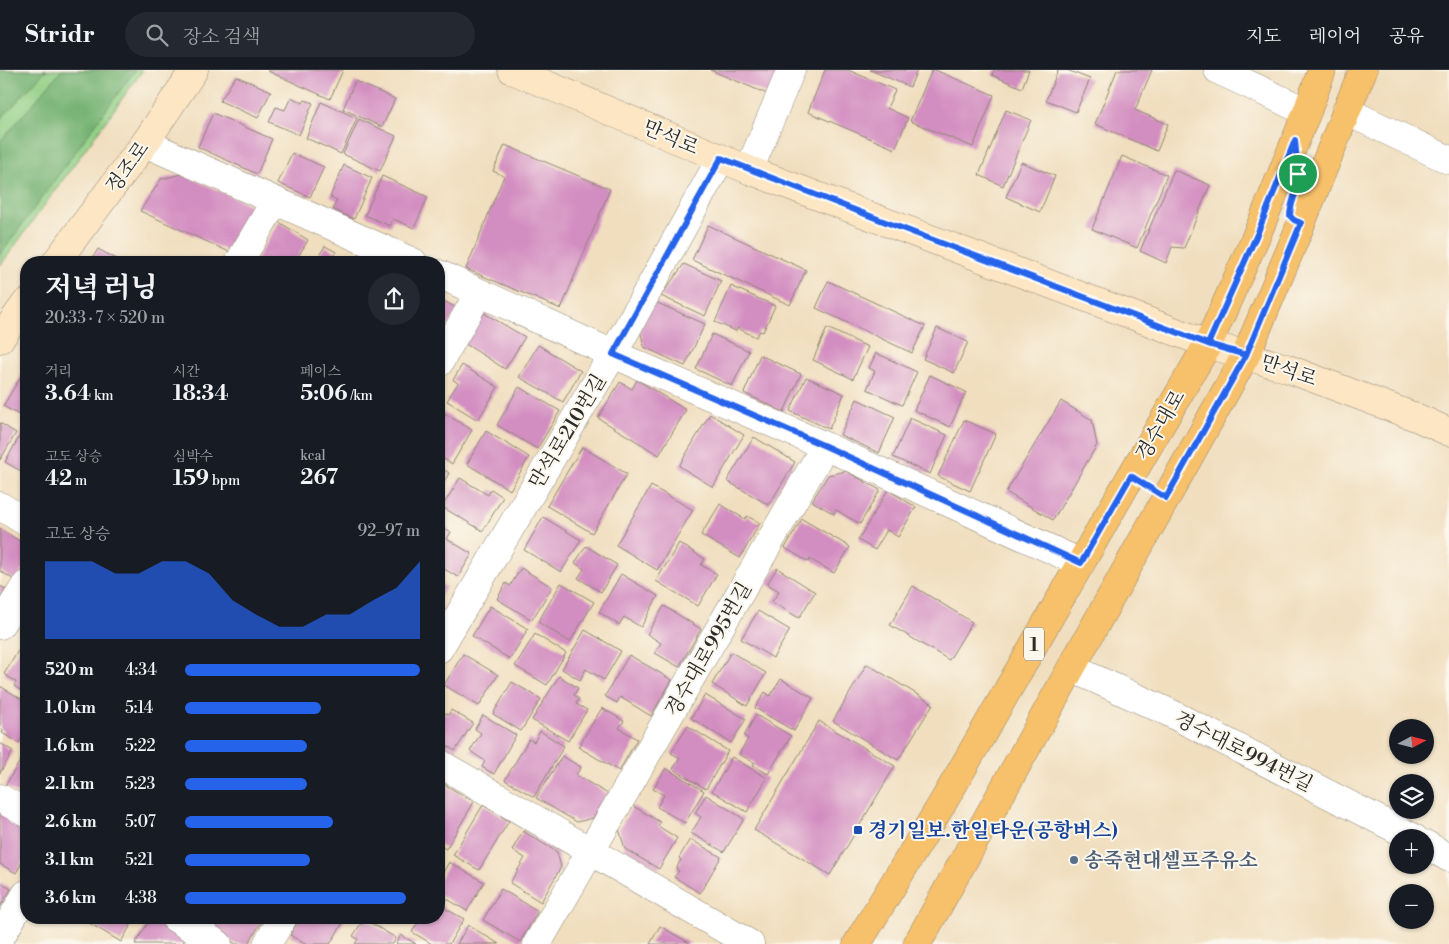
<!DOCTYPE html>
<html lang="ko">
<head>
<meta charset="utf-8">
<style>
  body { margin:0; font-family:"Libre Bodoni","Noto Serif KR",serif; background:#242831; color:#f1f3f6; height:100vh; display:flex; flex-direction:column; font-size:19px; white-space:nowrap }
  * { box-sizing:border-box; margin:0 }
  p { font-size:16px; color:#9ea1a6 }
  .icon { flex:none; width:28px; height:28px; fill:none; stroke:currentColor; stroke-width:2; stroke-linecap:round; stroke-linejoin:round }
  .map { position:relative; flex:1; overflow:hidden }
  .side { position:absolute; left:20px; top:186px; width:425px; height:668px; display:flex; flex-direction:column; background:#171b24; border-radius:20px; box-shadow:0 1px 4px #0004 }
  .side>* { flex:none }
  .needle { width:32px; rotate:83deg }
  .tools { position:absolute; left:1389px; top:649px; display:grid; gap:10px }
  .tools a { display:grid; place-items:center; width:45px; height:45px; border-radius:50%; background:#171b24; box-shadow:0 1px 4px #0004; font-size:25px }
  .pin { position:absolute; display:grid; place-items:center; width:42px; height:42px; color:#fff; margin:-21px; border:2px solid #fff; border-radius:50%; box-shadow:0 1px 5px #0007 }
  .round { display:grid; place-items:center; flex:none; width:52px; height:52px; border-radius:26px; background:#242831 }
  .overview { display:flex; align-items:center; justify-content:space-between; height:85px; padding:0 25px }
  h1 { font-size:28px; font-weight:700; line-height:38px }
  .figures { display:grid; grid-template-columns:repeat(3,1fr); gap:8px; height:85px; padding:5px 25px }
  .figures div { display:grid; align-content:center }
  .figures b { font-size:21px; font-weight:700 }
  .figures small { font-size:14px; font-weight:400 }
  .figures p { font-size:14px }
  .chart { height:140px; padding:10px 25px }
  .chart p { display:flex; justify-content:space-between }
  .chart svg { width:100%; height:90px; margin-top:5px; fill:#2563eb; opacity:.7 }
  ul { padding:0 25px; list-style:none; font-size:16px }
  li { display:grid; grid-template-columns:80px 60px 1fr; align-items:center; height:38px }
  li i { height:12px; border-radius:6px; background:#2563eb }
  header { display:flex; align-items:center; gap:30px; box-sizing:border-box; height:70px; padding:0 25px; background:#171b24; border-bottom:1px solid #363941 }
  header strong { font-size:24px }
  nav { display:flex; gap:28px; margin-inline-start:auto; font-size:18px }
  .search { width:350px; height:45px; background:#242831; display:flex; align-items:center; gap:12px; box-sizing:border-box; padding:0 18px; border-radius:28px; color:#9ea1a6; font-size:19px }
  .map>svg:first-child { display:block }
  .green { fill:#92cf85; stroke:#5e7d58 }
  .forest { fill:#75b272; stroke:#506e4e }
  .building { fill:#d38ec1 }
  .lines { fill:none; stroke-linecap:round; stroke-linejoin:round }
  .street-casing { stroke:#8e8474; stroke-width:29 }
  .secondary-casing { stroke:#8e8474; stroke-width:29 }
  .primary-casing { stroke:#8e8474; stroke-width:29 }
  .street { stroke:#fff; stroke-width:28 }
  .secondary { stroke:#fce6c4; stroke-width:28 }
  .primary { stroke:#f7c06b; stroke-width:28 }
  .route-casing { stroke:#fff; stroke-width:10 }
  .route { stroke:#2563eb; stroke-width:6 }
  .transit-dot { fill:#1a4fb4; stroke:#fbf7ec; stroke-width:2 }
  .service-dot { fill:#5c6f8a; stroke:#fbf7ec; stroke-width:2 }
  .labels { text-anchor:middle; stroke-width:4; stroke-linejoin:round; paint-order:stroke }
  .shield { fill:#fbf7ec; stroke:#696865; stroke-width:1 }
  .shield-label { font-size:19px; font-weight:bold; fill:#2b2b2b }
  .street-label { font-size:20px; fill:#2b2b2b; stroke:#fbf7ec }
  .transit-label { font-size:20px; font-weight:bold; fill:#164399; stroke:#fbf7ec; text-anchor:start }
  .service-label { font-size:20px; font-weight:bold; fill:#4e5e75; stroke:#fbf7ec; text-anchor:start }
</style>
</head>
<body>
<header>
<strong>Stridr</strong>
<div class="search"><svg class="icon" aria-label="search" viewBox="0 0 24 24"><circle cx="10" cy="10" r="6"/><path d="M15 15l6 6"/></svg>장소 검색</div>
<nav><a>지도</a><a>레이어</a><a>공유</a></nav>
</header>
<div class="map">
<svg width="1449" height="874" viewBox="0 0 1449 874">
  <rect width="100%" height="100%" fill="#fbf7ec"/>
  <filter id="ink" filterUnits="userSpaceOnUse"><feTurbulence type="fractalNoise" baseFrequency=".02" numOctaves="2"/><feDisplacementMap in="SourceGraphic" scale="10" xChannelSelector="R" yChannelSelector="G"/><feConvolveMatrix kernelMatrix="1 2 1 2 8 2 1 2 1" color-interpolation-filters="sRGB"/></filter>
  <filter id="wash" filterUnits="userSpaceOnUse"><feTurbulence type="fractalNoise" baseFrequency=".0096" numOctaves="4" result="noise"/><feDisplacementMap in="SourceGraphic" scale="20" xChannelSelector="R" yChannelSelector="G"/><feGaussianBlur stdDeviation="1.12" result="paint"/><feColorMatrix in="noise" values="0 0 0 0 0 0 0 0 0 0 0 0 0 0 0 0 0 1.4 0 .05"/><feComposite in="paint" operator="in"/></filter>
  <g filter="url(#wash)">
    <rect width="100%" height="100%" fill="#f0debe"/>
    <path class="green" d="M0 0H143L0 196Z"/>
    <path class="forest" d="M0 0H46L0 50Z
      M62 0H135L0 185V72Z"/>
    <g id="blocks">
      <path class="building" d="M268 0H343L330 29 268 1Z
        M710 0H781L770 25Z
        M825 0H848L895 20 887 38 908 48 895 79 808 42Z
        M870 0H917L910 17Z
        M932 0H935L994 25 973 77 910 51Z
        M994 0H1029L1022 18 992 5Z
        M1058 0H1067L1090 9 1076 42 1046 30Z
        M1117 0H1152L1135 40 1168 54 1157 81 1095 54Z
        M236 6 271 21 258 48 220 31Z
        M355 11 395 29 382 57 343 39Z
        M291 27 303 33 305 30 313 33 299 65 269 52 276 37 285 40Z
        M321 32 357 48 341 84 306 68Z
        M1006 40 1031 50 1003 116 979 105Z
        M213 43 272 69 257 104 198 77Z
        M359 49 396 66 380 101 343 84Z
        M505 75 610 119 561 239 466 199 504 106 493 101Z
        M292 83 324 97 310 127 278 113Z
        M1122 86 1167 105 1137 178 1092 159Z
        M1021 92 1055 106 1040 142 1006 127Z
        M344 95 372 108 354 149 333 139 337 130 330 127Z
        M1174 100 1210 115 1184 178 1172 177 1166 193 1140 181Z
        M182 104 257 138 236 185 140 141 161 109Z
        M382 106 428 127 414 158 393 149 390 156 365 145Z
        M279 152 308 170 295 192H257L255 191Z
        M708 155 806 200 790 235 692 190Z
        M325 176 336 182 332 188 339 192H315Z
        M98 179 122 192H90Z
        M684 194 721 211 705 246 661 226Z
        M828 211 925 256 912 283 816 238Z
        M731 216 775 236 763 262 760 261 756 267 737 258 736 261 715 252Z
        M439 228 458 239 439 271Z
        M653 231 705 254 685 296 644 277 640 259Z
        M484 243 525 267 505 299 464 273Z
        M827 258 868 277 853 309 813 290Z
        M937 258 968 272 954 303 923 289Z
        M712 264 749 281 732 316 696 299Z
        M538 275 581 301 563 332 519 307Z
        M876 283 917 302 902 335 867 319 875 301 869 298Z
        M760 285 801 304 784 342 744 323Z
        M462 295 498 317 478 350 447 331 458 313 453 310Z
        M26 298V349L3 336Z
        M930 305 966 322 950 357 914 340Z
        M806 307 844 324 829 359 790 341Z
        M637 310 686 340 659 385 598 348 620 312 632 319Z
        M519 317 560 341 537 379 497 355Z
        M857 329 895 347 879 383 840 365Z
        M1061 331 1092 350 1097 375 1053 450 1006 422Z
        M439 340 472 360 452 394 439 386Z
        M710 344 744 365 713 417 679 396Z
        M910 348 947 365 930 404 893 387Z
        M964 350 996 364 970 421 938 406Z
        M0 353 16 363 0 390Z
        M26 355V404L5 392Z
        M486 361 529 387 510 420 467 394Z
        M754 367 795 392 769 435 727 411Z
        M582 377 627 404 592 463 547 436Z
        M439 396 449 403 439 421Z
        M846 401 880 420 860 454 836 440 834 444 812 431 828 405Z
        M460 408 488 425 491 419 503 427 483 461 442 437Z
        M651 416 693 440 657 500 616 475Z
        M888 420 916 437 898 467 887 460 875 480 858 470Z
        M720 434 745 449 747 446 760 453 740 488 701 465Z
        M543 447 581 470 561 502 524 480Z
        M802 449 850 477 834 503 810 489 809 492 785 478Z
        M439 454 451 462 447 469 472 484 458 507 439 496Z
        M0 459 26 475V493L16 511 0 501Z
        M679 473 705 489 701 495 717 504 698 536 656 511Z
        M586 476 617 495 601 522 578 508 584 499 575 493Z
        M521 498 552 517 532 550 497 529 506 513 510 516Z
        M777 498 815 522 799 548 772 532 779 521 767 514Z
        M621 504 658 526 641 557 624 547 619 555 599 542Z
        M439 513 446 517 439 529Z
        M561 513 594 532 570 572 538 552Z
        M0 516 11 522 0 541Z
        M913 516 972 552 949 590 890 555Z
        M490 536 528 559 510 589 472 566Z
        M664 536 701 559 679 597 655 583 661 573 647 564Z
        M758 541 790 560 773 588 741 569Z
        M585 560 621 581 604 610 586 599 580 610 562 599Z
        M535 564 566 583 547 615 515 596Z
        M20 578 26 581V624L14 616 16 612 4 604Z
        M731 582 766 603 747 636 712 614Z
        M463 584 498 605 479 636 444 615Z
        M629 585 672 610 651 646 620 627 617 633 605 626Z
        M867 594 933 634 898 690 833 651Z
        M559 606 578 618 574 625 579 629 576 634 587 640 568 671 532 650Z
        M781 609 813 628 794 661 755 638 765 622 770 626Z
        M512 612 541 629 521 661 493 644Z
        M0 616 26 632V660L19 673 2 663 3 660 0 658Z
        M705 625 746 649 731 673 691 648Z
        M602 638 624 651 619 658 637 669 619 701 578 677Z
        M439 640 448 645 451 640 473 653 455 681 439 671Z
        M483 645 516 665 494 704 482 697 485 691 470 681 481 663 475 659Z
        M756 645 791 666 768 704 753 695 755 693 739 684 748 669 744 666Z
        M819 651 895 696 830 805 754 760Z
        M688 656 728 681 706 719 673 699 680 688 671 683Z
        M540 661 564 676 534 727 505 710 529 669 534 672Z
        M0 673 13 681 0 703Z
        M26 681V729L5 716Z
        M562 686 581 697 576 705 608 724 593 748 577 752 536 728Z
        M732 687 767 708 747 742 712 721Z
        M666 698 704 721 685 753 657 737 664 725 653 719Z
        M442 713 474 732 446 779 439 775V719Z
        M706 725 744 749 724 782 691 763 701 747 695 743Z
        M483 735 509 751 479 800 453 785Z
        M633 736 660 752 658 756 677 768 659 799 625 779 619 759Z
        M0 743 26 759V785L16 803 0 794Z
        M523 761 557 782 561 797 541 832 510 813 525 788 512 780Z
        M690 769 721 787 700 823 674 807 679 801 676 799 681 790 679 788Z
        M449 792 484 812 467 841 439 824V810Z
        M0 812 11 819 0 837Z
        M501 819 538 841 520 872 483 850Z
        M439 835 464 849 449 874H432L412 862 421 848H439Z
        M81 848H135L121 872Z
        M151 848H157L187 866 182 874H135Z
        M217 848H264L248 874H236L210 858Z
        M300 848H346L330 874H305L290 865Z
        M364 849 396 868 393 874H355L358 869 353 866Z
        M468 855 499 874H457Z
        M660 856 691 874H650Z
        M401 865 416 874H396Z"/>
    </g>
  </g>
  <g filter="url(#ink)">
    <use href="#blocks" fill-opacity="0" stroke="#8e8474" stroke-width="1"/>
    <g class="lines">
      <defs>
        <path id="street" d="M1218 0 1307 42
          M1346 41 1449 90
          M145 73 413 192
          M749 100 791 0
          M239 192 275 131
          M439 204 613 284 825 376 1081 493
          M439 293 479 223
          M0 436 26 452
          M0 555 26 515
          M439 579 613 284 721 88
          M1071 598 1168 642 1414 768
          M439 693 750 874
          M0 728 26 743
          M1425 774 1449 788
          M175 848 218 874
          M0 868 26 824
          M267 874 283 848
          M537 874 825 376"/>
        <path id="secondary" d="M512 0 749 100 1208 274 1286 298 1418 348 1449 362
          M56 192 145 73 194 0
          M0 269 26 233"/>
        <path id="primary" d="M857 874 942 734 1131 406 1208 274 1258 162 1307 42 1322 0
          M917 874 1246 285 1297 164 1363 0"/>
      </defs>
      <use href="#street" class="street-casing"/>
      <use href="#secondary" class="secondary-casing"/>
      <use href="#primary" class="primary-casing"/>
      <use href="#street" class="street"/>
      <use href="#secondary" class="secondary"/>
      <use href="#primary" class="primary"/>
    </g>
  </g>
  <g class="lines" filter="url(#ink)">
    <defs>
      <path id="route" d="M1298 104C1299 121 1290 132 1290 146L1294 150 1301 153 1246 285 1208 274 883 151 721 88 613 284 825 376 1081 493 1131 406 1166 428 1246 285 1208 274 1258 162 1295 70 1298 104"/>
    </defs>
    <use href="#route" class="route-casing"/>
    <use href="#route" class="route"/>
  </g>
  <rect class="transit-dot" x="853" y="755" width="10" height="10" rx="2.5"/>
  <circle class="service-dot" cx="1074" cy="790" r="5"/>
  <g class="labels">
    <rect class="shield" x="1024" y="557.5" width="20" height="33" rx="4"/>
    <g class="shield-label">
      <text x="1034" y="581">1</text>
    </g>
    <g class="street-label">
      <text transform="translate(671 67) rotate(23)" y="7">만석로</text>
      <text transform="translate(127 97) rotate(-54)" y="7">정조로</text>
      <text transform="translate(1289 300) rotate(19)" y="7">만석로</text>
      <text transform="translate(1160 355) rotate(-60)" y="7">경수대로</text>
      <text transform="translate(567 361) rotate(-59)" y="7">만석로210번길</text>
      <text transform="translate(708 579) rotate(-60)" y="7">경수대로995번길</text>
      <text transform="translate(1244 681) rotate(27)" y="7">경수대로994번길</text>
    </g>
    <g class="transit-label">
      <text x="868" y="767">경기일보.한일타운(공항버스)</text>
    </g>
    <g class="service-label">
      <text x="1084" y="797">송죽현대셀프주유소</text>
    </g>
  </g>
</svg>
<div class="tools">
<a><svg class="needle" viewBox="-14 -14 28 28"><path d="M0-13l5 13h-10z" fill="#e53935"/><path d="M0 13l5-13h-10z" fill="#9ea1a6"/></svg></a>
<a><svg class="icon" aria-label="layers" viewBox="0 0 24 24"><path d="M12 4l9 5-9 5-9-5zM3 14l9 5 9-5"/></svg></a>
<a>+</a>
<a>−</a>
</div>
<div class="pin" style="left:1298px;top:104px;background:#1e9e55"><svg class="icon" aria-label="arrive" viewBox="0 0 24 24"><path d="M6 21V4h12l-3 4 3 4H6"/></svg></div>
<section class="side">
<div class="overview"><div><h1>저녁 러닝</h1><p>20:33 · 7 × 520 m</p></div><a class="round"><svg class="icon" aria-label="share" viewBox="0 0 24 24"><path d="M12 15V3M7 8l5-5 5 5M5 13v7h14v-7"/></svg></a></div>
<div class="figures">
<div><p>거리</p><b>3.64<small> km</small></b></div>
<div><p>시간</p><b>18:34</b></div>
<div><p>페이스</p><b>5:06<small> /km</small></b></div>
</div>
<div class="figures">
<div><p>고도 상승</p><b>42<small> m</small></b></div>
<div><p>심박수</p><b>159<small> bpm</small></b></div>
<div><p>kcal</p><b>267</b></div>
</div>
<div class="chart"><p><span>고도 상승</span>92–97 m</p>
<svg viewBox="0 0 160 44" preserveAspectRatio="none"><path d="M0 44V6L10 6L20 6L30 12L40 12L50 6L60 6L70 12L80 25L90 32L100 38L110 38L120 32L130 32L140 25L150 19L160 6V44z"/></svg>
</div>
<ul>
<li><b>520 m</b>4:34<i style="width:100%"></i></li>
<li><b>1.0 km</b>5:14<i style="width:58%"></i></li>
<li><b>1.6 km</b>5:22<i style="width:52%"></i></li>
<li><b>2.1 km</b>5:23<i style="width:52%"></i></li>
<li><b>2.6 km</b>5:07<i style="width:63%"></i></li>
<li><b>3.1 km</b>5:21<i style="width:53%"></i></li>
<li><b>3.6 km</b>4:38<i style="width:94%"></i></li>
</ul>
</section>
</div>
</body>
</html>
